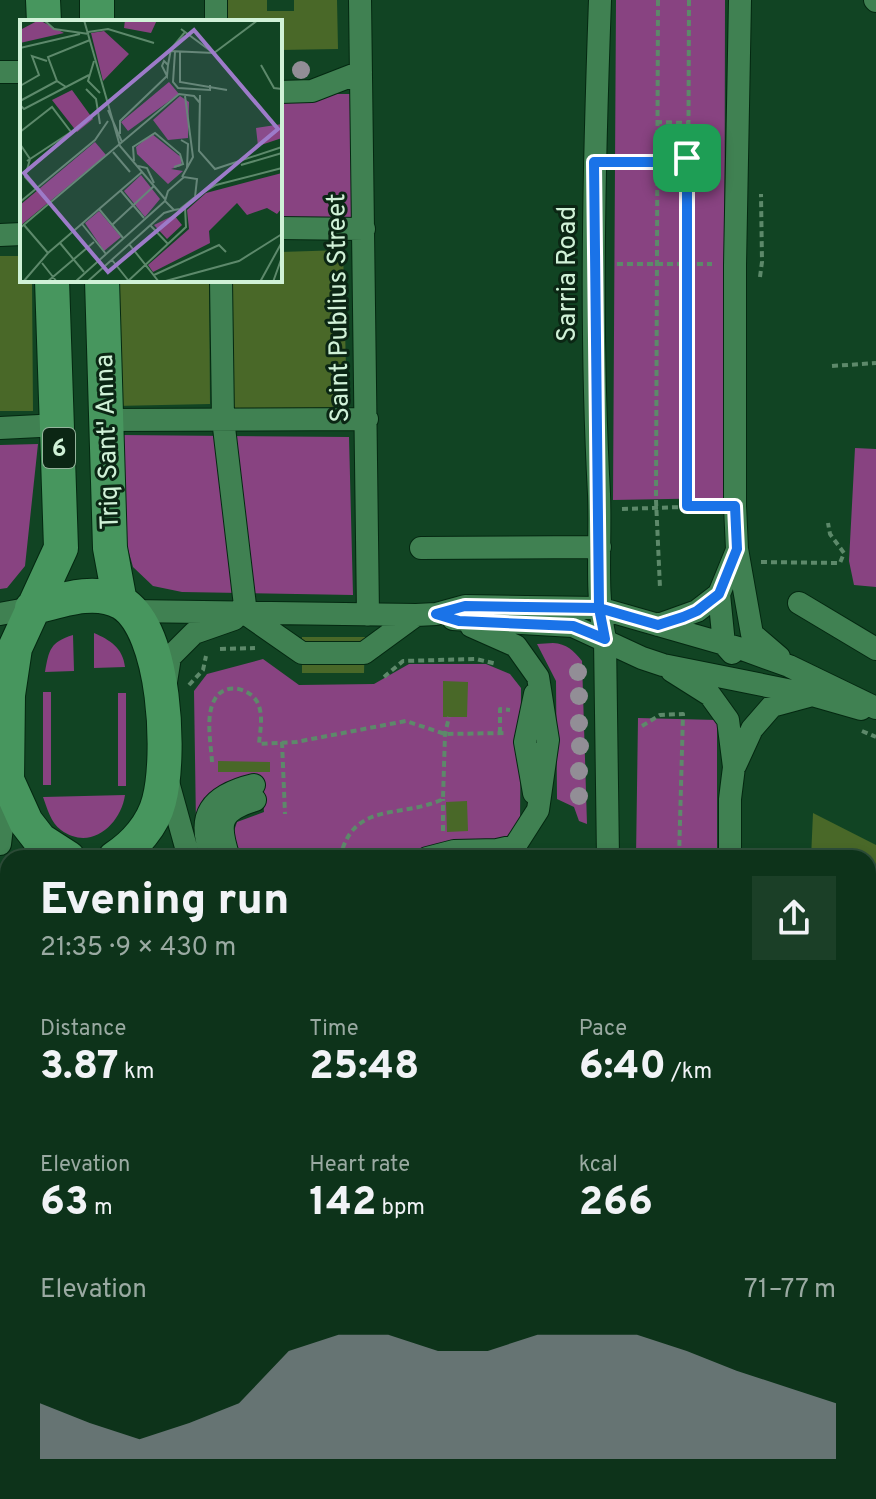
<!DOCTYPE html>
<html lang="en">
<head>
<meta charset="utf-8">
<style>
  body { margin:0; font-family:Overpass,sans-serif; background:#1b3f27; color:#f1f3f6; height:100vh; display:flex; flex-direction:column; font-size:30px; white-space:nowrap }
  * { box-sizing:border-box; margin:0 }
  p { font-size:26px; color:#9aaaa2 }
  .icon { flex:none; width:44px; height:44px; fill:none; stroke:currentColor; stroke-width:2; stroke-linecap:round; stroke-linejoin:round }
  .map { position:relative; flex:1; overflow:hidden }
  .drawer { position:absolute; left:0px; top:850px; width:876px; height:650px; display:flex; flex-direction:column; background:#0d331a; border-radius:24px 24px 0 0; box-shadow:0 4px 12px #0003,0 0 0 2px #2d4e39 }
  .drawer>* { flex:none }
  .pin { position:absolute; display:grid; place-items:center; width:68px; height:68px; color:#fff; margin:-34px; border-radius:16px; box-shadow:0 4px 12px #0006 }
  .round { display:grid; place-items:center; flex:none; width:84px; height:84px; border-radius:0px; background:#1b3f27 }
  .summary { display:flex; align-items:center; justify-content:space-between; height:136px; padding:0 40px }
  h1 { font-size:44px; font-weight:800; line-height:60px }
  .stats { display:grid; grid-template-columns:repeat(3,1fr); gap:12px; height:136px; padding:8px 40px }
  .stats div { display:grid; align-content:center }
  .stats b { font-size:40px; font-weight:800 }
  .stats small { font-size:22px; font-weight:400 }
  .stats p { font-size:22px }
  .chart { height:224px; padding:16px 40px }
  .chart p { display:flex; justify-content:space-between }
  .chart svg { width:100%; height:144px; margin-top:8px; fill:#8c9099; opacity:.7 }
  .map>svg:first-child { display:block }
  .green { fill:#884381 }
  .building { fill:#496828 }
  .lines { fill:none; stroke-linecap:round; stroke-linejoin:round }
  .minor-casing { stroke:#042811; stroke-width:24 }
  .highway-casing { stroke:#042811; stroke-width:36 }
  .path { stroke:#5d896a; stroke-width:4; stroke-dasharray:6 4; stroke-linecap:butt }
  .minor { stroke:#408152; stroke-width:22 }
  .highway { stroke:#47965e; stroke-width:34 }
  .tree { fill:#928e96 }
  .route-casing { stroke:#fff; stroke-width:16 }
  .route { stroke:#1a73e8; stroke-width:10 }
  .labels { text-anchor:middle; stroke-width:6; stroke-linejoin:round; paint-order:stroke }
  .shield { fill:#0b2614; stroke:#95b49c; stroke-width:2 }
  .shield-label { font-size:24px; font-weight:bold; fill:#d0f1d7 }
  .street-label { font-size:26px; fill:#d0f1d7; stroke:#0b2614 }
  .inset-road { fill:none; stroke:#5d896b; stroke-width:2 }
  .view { fill:#9d7bc9; fill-opacity:0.15; stroke:#9d7bc9; stroke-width:4 }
  .inset-edge { fill:none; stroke:#d0f1d7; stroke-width:4 }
</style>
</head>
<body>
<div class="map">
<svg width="876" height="1499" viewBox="0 0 876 1499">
  <rect width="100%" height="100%" fill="#114423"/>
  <path class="green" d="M616 0H725L724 498 613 500Z
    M280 94H351V219H280Z
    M121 435 349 437 353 595 182 592 153 586 133 567 126 542Z
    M38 444 25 566 7 588 0 589V445Z
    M855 448 876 449V587L854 585 849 561Z
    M94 633C110 640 123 648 125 667L94 668Z
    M73 635 74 671 45 672C49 650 50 642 73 635Z
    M553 643C567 644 573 650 582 661L587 824 579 821 574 807 557 799 556 681 537 644Z
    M263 659 299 685 374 684 409 664H486L510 674 521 688 520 827 507 841 424 849 405 858H243L232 837 237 822 264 812 261 778C221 778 210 790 196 825L194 691 207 674Z
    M43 692H51V785H43Z
    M118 693H126V786H118Z
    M638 718 717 720V858H636Z
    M125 795C121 824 91 852 61 830 51 823 47 808 43 797Z
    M0 1329 8 1334V1492H40L36 1499H0Z"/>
  <path class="building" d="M226 0H267V11H294V0H337L338 49 280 50V22H227Z
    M343 250 347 407 232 410 229 280H280V252Z
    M0 256H22V280H32L33 411H0Z
    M113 280H209L210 404 115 406Z
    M302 637H365L364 673H302Z
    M443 681 468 682 467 717H443Z
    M218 761 270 762V772H218Z
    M467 801 468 831 447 832 446 802Z
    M813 813 876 845V1004L868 1008V858H811Z
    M876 1152V1184L868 1165V1155Z
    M873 1215 876 1222V1271L868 1263V1220Z"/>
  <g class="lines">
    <defs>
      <path id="minor" d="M360 0 368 615
        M600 0C594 165 590 329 599 494 601 543 595 591 605 639L608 858
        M740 0 735 265V506L737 549 752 634 779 657
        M875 0 876 1
        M216 22V0
        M0 72H22
        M280 92 312 91 361 72
        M280 228 364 229
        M0 235 22 234
        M221 280 223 419 246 614
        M104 420 367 419
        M0 428 59 425
        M421 548 600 547
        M799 603 876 649
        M131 611 416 615 436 614 465 606 599 608 742 649 789 666 876 708
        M0 614 32 608
        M246 614 302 653H364L416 615
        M453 619 573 626 642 658 663 665 812 695 861 709
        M658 625 697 611 719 594
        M732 653 724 644 719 594 737 550
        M672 671 710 695 728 720 734 767 730 799V858
        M166 682 170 657 194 633 234 619
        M735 766 752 729 772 706 809 696
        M168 782 189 858
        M534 793 525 742 535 694
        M0 844 7 786
        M213 858C194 815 212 795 254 785
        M229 858C218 824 218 811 255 800
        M427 858 454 851 497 850 515 846 538 810 548 740 538 677 516 646 471 626
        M0 920 8 913
        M0 1101 8 1083
        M0 1145 8 1126
        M0 1207 2 1218
        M868 1277 876 1287
        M868 1450 876 1448
        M673 1499 701 1492"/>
      <path id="highway" d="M43 0 44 22
        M97 22V0
        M52 280 61 548 15 648 8 695 7 780 26 822 40 840 68 858
        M102 280 110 548 120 602
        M32 608C59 601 95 587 122 603 166 630 171 756 159 801 153 825 134 846 115 858"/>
    </defs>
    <use href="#minor" class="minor-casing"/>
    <use href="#highway" class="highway-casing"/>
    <path class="path" d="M658 0 656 500 660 588
      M656 122 688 123
      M616 162 715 156
      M617 264H712
      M760 277 762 262 761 194
      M832 366 876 363
      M687 506 689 0
      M622 509 713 506
      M761 562 840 563 844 553 830 534 828 523
      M220 649 255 648
      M384 677 403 661 476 659 497 664
      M189 685 203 670 206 656
      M642 726 660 715 683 714 679 858
      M862 731 876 737
      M500 733V709L510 710
      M282 742 285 814
      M212 762C211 744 205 715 215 699 225 681 253 688 259 706 263 718 260 732 259 744L296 742 406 721 445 734 506 733
      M443 831V799
      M340 858C353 800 401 819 443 799L445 734 449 717
      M0 1057 8 1042
      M13 1492 25 1499
      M6 1499 10 1492
      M547 1499V1492"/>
    <use href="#minor" class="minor"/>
    <use href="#highway" class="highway"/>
  </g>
  <g class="tree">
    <circle cx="301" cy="70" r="9"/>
    <circle cx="578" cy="672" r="9"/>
    <circle cx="579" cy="696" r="9"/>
    <circle cx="579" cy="723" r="9"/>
    <circle cx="580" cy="746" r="9"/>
    <circle cx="579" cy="771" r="9"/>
    <circle cx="579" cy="796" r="9"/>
  </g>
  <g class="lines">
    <defs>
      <path id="route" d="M687 158 656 162H594L599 608 605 639 573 626 459 621 436 614 465 606 599 608 658 625 683 617 697 611 719 594 737 549 735 506H687V158"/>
    </defs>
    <use href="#route" class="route-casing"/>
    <use href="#route" class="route"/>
  </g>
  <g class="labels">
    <rect class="shield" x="43" y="428" width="32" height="40" rx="6"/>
    <g class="shield-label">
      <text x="59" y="456">6</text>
    </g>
    <g class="street-label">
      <text transform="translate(566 274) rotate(-90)" y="9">Sarria Road</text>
      <text transform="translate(337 308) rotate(-91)" y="9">Saint Publius Street</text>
      <text transform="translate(106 442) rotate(-92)" y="9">Triq Sant' Anna</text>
    </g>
  </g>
  <g transform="translate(20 20)">
    <rect width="262" height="262" fill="#114423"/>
    <path d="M19 0 44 13 0 23V10ZM105 0H137L131 13 104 8ZM84 11 109 34 83 61 71 13ZM149 62 159 74 108 111 101 102ZM52 70 73 99 57 112 32 80ZM160 76 169 82 168 118 148 120 133 100ZM262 104V118L238 126 236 108ZM132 114 162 138 161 146 151 149 163 151 148 164 117 134 116 127ZM75 122 86 135 0 206V185ZM262 153V188L257 194 247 188 227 195 217 183 189 211 190 223 133 252 128 245 169 209 167 190 186 173ZM121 155 140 179 125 197 104 171ZM79 191 101 217 84 231 65 203ZM154 195 162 205 147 219 134 205Z" fill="#884381"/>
    <path class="inset-road" d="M24 0 34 9 69 14M64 0 100 126 145 179M161 9 192 32M68 12 88 9 134 23M0 28 60 14M150 31 194 33M155 32 153 62 158 68 190 70V65M160 32V62L207 70M194 33 238 0M74 41 68 61 80 73M144 41 148 45 147 56 142 46ZM148 45 151 29 165 12M241 45 254 68 262 69M0 66 19 55 12 36 27 41M46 67 37 61 28 37 70 20M66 69 76 79 80 104M180 75 179 131 195 149 262 127M0 81 37 61M0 85 4 89 69 55M88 90 102 122M0 112 32 87 51 112 7 141M100 114V101L147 56M161 120 168 124 167 148M0 124 10 139 5 157 16 169M93 132 110 152M114 141 113 127 135 113 160 134 163 144 154 147M221 145 262 133M118 146 127 148 134 163M162 157 173 137 165 76M101 171 124 198M177 176 196 165 262 148M0 182 75 120 88 101M79 189 103 218M62 204 86 234M4 205 28 233M92 205 134 166M130 205 148 224M0 208 159 74 174 76 180 83M40 223 64 252M109 224 139 262M92 240 108 260M22 243 37 262M134 255 199 225 206 232M3 262 28 233 122 152M27 262 74 222M55 262 145 181M67 262 144 193 154 190 160 189 175 177 177 159 164 157 148 171 145 181 154 190M107 262 166 207 165 187M142 262 219 241 262 214M240 262 262 222M253 262 262 237"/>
    <path class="view" d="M174 10 258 109 88 252 4 153Z"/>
    <rect width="262" height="262" class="inset-edge"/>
  </g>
</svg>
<div class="pin" style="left:687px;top:158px;background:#1e9e55"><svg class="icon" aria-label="arrive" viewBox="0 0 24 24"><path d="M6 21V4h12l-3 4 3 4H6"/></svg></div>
<section class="drawer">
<div class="summary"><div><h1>Evening run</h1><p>21:35 · 9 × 430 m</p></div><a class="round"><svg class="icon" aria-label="share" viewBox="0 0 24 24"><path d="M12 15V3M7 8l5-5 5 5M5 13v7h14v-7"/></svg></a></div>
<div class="stats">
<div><p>Distance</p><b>3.87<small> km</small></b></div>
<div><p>Time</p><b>25:48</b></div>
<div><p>Pace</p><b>6:40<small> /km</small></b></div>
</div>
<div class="stats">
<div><p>Elevation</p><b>63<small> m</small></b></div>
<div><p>Heart rate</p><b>142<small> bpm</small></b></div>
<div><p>kcal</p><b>266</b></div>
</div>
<div class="chart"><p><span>Elevation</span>71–77 m</p>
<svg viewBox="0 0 160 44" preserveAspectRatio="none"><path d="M0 44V27L10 33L20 38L30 33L40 27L50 11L60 6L70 6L80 11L90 11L100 6L110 6L120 6L130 11L140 17L150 22L160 27V44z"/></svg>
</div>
</section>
</div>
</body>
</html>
